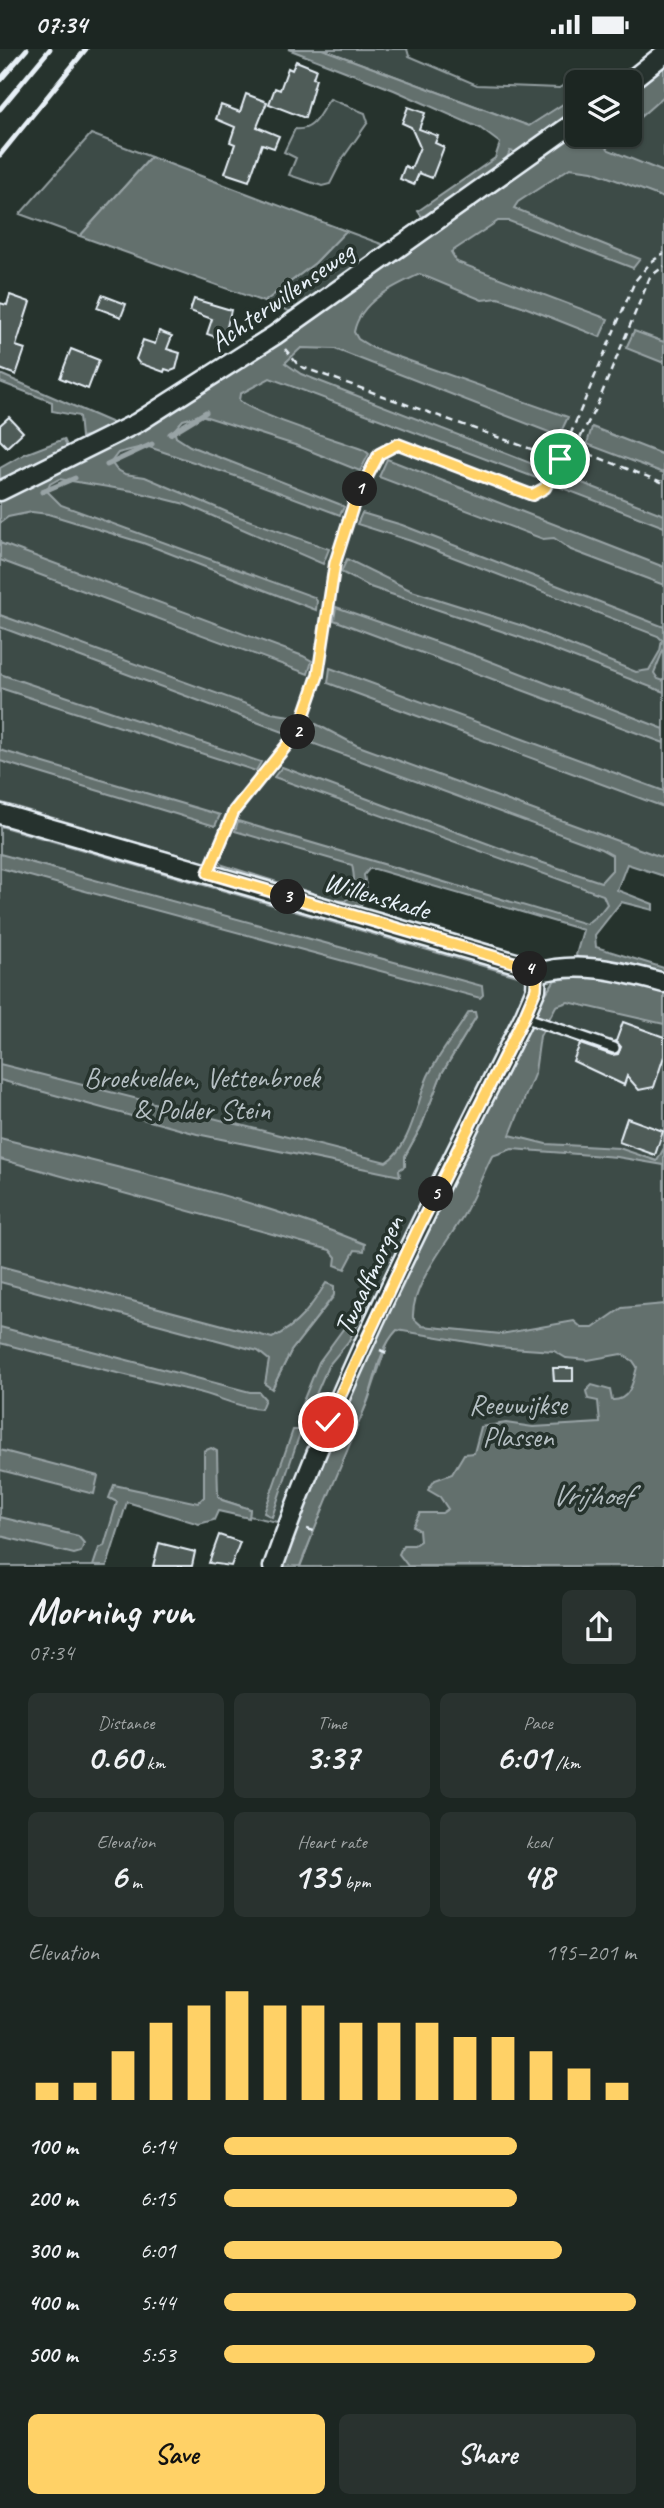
<!DOCTYPE html>
<html lang="en">
<head>
<meta charset="utf-8">
<style>
  body { margin:0; font-family:Caveat,sans-serif; background:#29322f; color:#f1f3f6; height:100vh; display:flex; flex-direction:column; font-size:26px; white-space:nowrap }
  * { box-sizing:border-box; margin:0 }
  p { font-size:23px; color:#a0a5a5 }
  .icon { flex:none; width:38px; height:38px; fill:none; stroke:currentColor; stroke-width:2; stroke-linecap:round; stroke-linejoin:round }
  .map { position:relative; height:1518px; overflow:hidden }
  .sheet { display:flex; flex-direction:column; background:#1c2622; flex:1 }
  .sheet>* { flex:none }
  .tools { position:absolute; left:565px; top:21px; display:grid; gap:14px }
  .tools a { display:grid; place-items:center; width:77px; height:77px; border-radius:10px; background:#1c2622; box-shadow:0 2px 5px #0004,0 0 0 2px #3a4340; font-size:35px }
  .pin { position:absolute; display:grid; place-items:center; width:60px; height:60px; color:#fff; margin:-30px; border:4px solid #fff; border-radius:50%; box-shadow:0 2px 7px #0007 }
  .km { position:absolute; width:35px; height:35px; margin:-18px; border-radius:50%; background:#222; color:#fff; font-size:19px; line-height:35px; text-align:center }
  .round { display:grid; place-items:center; flex:none; width:74px; height:74px; border-radius:10px; background:#29322f }
  .overview { display:flex; align-items:center; justify-content:space-between; height:119px; padding:0 28px }
  h1 { font-size:38px; font-weight:700; line-height:52px }
  .stats { display:grid; grid-template-columns:repeat(3,1fr); gap:10px; height:119px; padding:7px 28px }
  .stats div { display:grid; align-content:center; border-radius:10px; background:#29322f; text-align:center }
  .stats b { font-size:35px; font-weight:700 }
  .stats small { font-size:19px; font-weight:400 }
  .stats p { font-size:19px }
  .chart { height:196px; padding:14px 28px }
  .chart p { display:flex; justify-content:space-between }
  .chart svg { width:100%; height:126px; margin-top:7px; stroke:#ffd166; stroke-width:6 }
  .cta { display:flex; gap:14px; margin-top:auto; padding:14px 28px }
  .cta a { flex:1; height:80px; border-radius:10px; background:#ffd166; color:#111; font-size:28px; font-weight:700; line-height:80px; text-align:center }
  .cta a+a { background:#29322f; color:#f1f3f6 }
  ul { padding:0 28px; list-style:none; font-size:23px }
  li { display:grid; grid-template-columns:112px 84px 1fr; align-items:center; height:52px }
  li i { height:18px; border-radius:9px; background:#ffd166 }
  .status { display:flex; justify-content:space-between; align-items:center; height:49px; padding:0 35px; background:#1c2622; direction:ltr }
  .status svg { height:19px; fill:currentColor }
  .map>svg:first-child { display:block }
  .green { fill:#3e4b47; stroke:#939ea0; stroke-width:2; fill-rule:evenodd }
  .water { fill:#636f6d; stroke:#98a3a5; stroke-width:2 }
  .lines { fill:none; stroke-linecap:round; stroke-linejoin:round }
  .stream { stroke:#98a3a5; stroke-width:5 }
  .building { fill:#505c59; stroke:#e8f1f8; stroke-width:2 }
  .service-casing { stroke:#e8f1f8; stroke-width:14 }
  .minor-casing { stroke:#e8f1f8; stroke-width:23 }
  .path { stroke:#e8f1f8; stroke-width:2.5; stroke-dasharray:7 5; stroke-linecap:butt }
  .service { stroke:#26332d; stroke-width:9 }
  .minor { stroke:#26332d; stroke-width:18 }
  .rail { stroke:#e8f1f8; stroke-width:5 }
  .route-casing { stroke:#fff; stroke-width:14 }
  .route { stroke:#ffd166; stroke-width:9 }
  .labels { text-anchor:middle; stroke-width:7; stroke-linejoin:round; paint-order:stroke }
  .street-label { font-size:28px; fill:#e8f1f8; stroke:#26332d }
  .park-label { font-size:28px; fill:#b5bfc3; stroke:#26332d }
  .water-label { font-size:30px; font-style:italic; fill:#b3bdc0; stroke:#26332d }
</style>
</head>
<body>
<div class="status"><b>07:34</b><svg viewBox="0 0 49 12"><path d="M0 12V9h3v3zM5 12V6h3v6zM10 12V3h3v9zM15 12V0h3v12zM26 1h20v11H26zM47 4h2v5h-2z"/></svg></div>
<div class="map">
<svg width="664" height="1518" viewBox="0 0 664 1518">
  <rect width="100%" height="100%" fill="#26332d"/>
  <filter id="ink" filterUnits="userSpaceOnUse"><feTurbulence type="fractalNoise" baseFrequency=".0143" numOctaves="2"/><feDisplacementMap in="SourceGraphic" scale="14" xChannelSelector="R" yChannelSelector="G"/><feConvolveMatrix kernelMatrix="1 2 1 2 8 2 1 2 1" color-interpolation-filters="sRGB"/></filter>
  <g filter="url(#ink)">
    <path class="green" d="M322 0H407L409 7 477 36 559 39 581 26 600 25 605 29 599 33H578L577 47 529 77Z
      M664 8V818L625 805 613 847 593 880 367 813 351 858 205 814 201 816 0 761V469L50 434 299 288 577 75 578 86H630V34Z
      M330 50 365 64 368 73 343 109 330 135 322 137 289 126 296 109 284 103 295 80C316 82 319 63 330 50Z
      M91 85 151 108 80 187 20 165Z
      M346 182 387 197 294 264 264 253 315 214Z
      M0 777 521 928 530 934 561 925 568 928 555 931 533 964 282 1474 249 1467 250 1460 222 1451 218 1447 217 1434 204 1458 127 1444 106 1517H0ZM472 963 476 968 442 1024 421 1078 405 1107V1117L389 1124ZM334 1247 291 1302 272 1340 278 1298 309 1261Z
      M556 945 664 967V1517L300 1518 332 1435 368 1352 389 1289 396 1282Z"/>
    <path class="water" d="M288 0H322L529 77 577 46V61L518 104 510 102 505 113 422 168 418 162 495 109 500 94 480 79 394 41Z
      M664 15V47L630 77V41Z
      M577 81 578 86H613L605 96 609 101 664 123V149L592 122 570 119 518 153 514 159 640 210 633 219 509 172H498L451 203 457 213 608 270 600 288 522 257 498 249 482 251 420 225C394 237 360 252 354 283L358 290 373 299 568 368 559 387 335 300 301 299 285 314 301 325 543 419 539 430 270 329 240 345 239 351C252 365 341 392 364 401L369 405 360 422 298 397 201 366 183 371 174 381 176 388 190 397 339 455 344 458 340 466 244 430 146 397 118 404 111 413 116 420 125 425 145 428 234 466 329 500 323 515 185 455 133 442 59 430 50 435 47 442 61 456 314 548 317 552 316 561 143 494 48 465 32 463 8 468 0 474V453L281 291Z
      M151 108 346 182 315 214 264 253 80 187Z
      M634 282 664 293V314L626 299Z
      M0 325 115 375 99 385 81 388 79 367 52 362V353L0 333Z
      M592 378 664 406V424L587 395Z
      M64 390 67 397 0 434V419L25 405Z
      M387 410 664 518V536L571 501 554 489 543 490 379 428Z
      M562 426 664 466V478L557 437Z
      M362 464 402 476 664 578V599L654 624 658 630 664 632V643L522 589 370 538 341 523 347 510 412 542 523 577 636 623 649 621 660 602 662 591 658 587 411 492 357 475Z
      M0 494 303 607 312 612 308 625 0 511Z
      M336 558 479 608 664 680V694L334 571Z
      M0 566 271 664 290 667 294 671 286 684 0 578Z
      M330 619 664 742V758L328 634Z
      M0 625 261 713 256 722 0 639Z
      M316 675 356 696 664 809V827L627 815 617 841 653 855V861L621 853 595 886 596 898 664 919V925L627 914 623 917 580 911 576 906 583 881 375 820H369L364 826 367 842 359 861 226 821 223 816 335 851 345 852C356 842 355 830 352 816L235 782 238 772 586 875 600 864 607 855 603 846 274 728 282 718 513 804 601 833 612 821V806L601 800 309 693 306 690 311 679Z
      M0 701 220 766 215 777 0 712Z
      M0 805 482 937 483 946 480 949 0 819Z
      M590 927 664 942V975L568 953 556 957 540 987 535 1023 510 1086 546 1095 619 1099 657 1112 664 1099V1116L617 1108 512 1100 492 1107C482 1127 474 1148 463 1167 447 1194 411 1237 413 1269L422 1277 501 1285 574 1272 582 1279H593L622 1259 664 1255V1517H408L399 1505 403 1496H414L420 1492 419 1481 413 1477 420 1464H442L448 1460 440 1448 428 1441 435 1431 452 1425 464 1405 474 1404 481 1378 506 1374 533 1378 600 1374 598 1352 588 1350 586 1342 592 1336 610 1341 612 1351C630 1352 633 1333 637 1318L633 1312 621 1305 588 1311 566 1309 554 1302 498 1298 397 1281C378 1301 376 1331 366 1356 344 1410 321 1463 300 1517L278 1518 331 1379 533 964 555 931Z
      M469 963H475L476 968 442 1024 421 1078 405 1107V1117L399 1121 400 1127 197 1085 0 1031V1015L386 1113C411 1098 417 1052 428 1027 439 1005 456 984 469 963Z
      M0 1089C122 1120 249 1147 365 1195L364 1202 355 1201 345 1220 335 1216 336 1208 330 1201 0 1110Z
      M0 1217 272 1289C298 1277 311 1258 326 1234L334 1237V1246L291 1302 272 1340 265 1335 269 1311 258 1302 0 1233Z
      M363 1246 371 1252 348 1293 328 1317 308 1364 299 1362 319 1313 346 1276Z
      M0 1278 250 1343H259L265 1350 261 1360C234 1358 219 1347 194 1342 129 1328 65 1311 0 1294Z
      M293 1381H301L272 1468 264 1464Z
      M211 1399 217 1402 218 1447 222 1451 250 1460 249 1469 218 1462 214 1471 199 1475 127 1453 107 1517H93L99 1499 104 1497 117 1453 109 1449 114 1436 198 1454 204 1448V1402Z
      M0 1401 98 1427 94 1445 0 1421Z
      M0 1468 78 1487 84 1494 81 1503 74 1505 0 1487Z"/>
    <g class="lines">
      <path class="stream" d="M170 385 206 363
        M107 416 152 395
        M42 443 75 429
        M0 755 198 813
        M332 870 504 920"/>
    </g>
    <path class="building" d="M296 12 316 20 313 29 316 30 305 69 269 55 275 39 280 41 288 19 292 21Z
      M246 45 267 53 257 78 279 87 274 99 262 95 249 132 225 124 235 95 230 93 235 78 216 70 221 56 240 63Z
      M408 58 425 64 419 80 438 87 435 94 444 98 432 129 419 124 414 136 400 130 405 117 411 120 420 98 411 78 402 74Z
      M10 246 30 253 16 297 25 300 16 326 0 320V254L7 256Z
      M102 246 126 255 121 268 97 259Z
      M194 250 231 261 224 291 207 285 212 270 190 262Z
      M159 282 172 287 167 300 180 304 176 320 171 322 165 320 164 323 139 314 136 310 143 291 155 295Z
      M71 300 99 311 88 340 60 329Z
      M9 368 23 383 7 398 0 391V376Z
      M623 973 664 988V1007L654 1038 639 1041 627 1027 624 1036 573 1012 580 995 612 1006 618 1005 621 998 616 992Z
      M627 1069 663 1082 655 1106 619 1093Z
      M553 1319H573V1332H554Z
      M219 1486 240 1493 231 1517 209 1514Z
      M159 1494 195 1503 192 1517H153Z"/>
    <g class="lines">
      <defs>
        <path id="service" d="M524 968 614 999"/>
        <path id="minor" d="M629 33 664 5
          M0 442 137 374 275 286 578 71
          M0 765 523 916 537 924
          M537 924C579 911 623 923 664 934
          M273 1518C340 1327 434 1148 524 968L536 940 537 924"/>
      </defs>
      <use href="#service" class="service-casing"/>
      <use href="#minor" class="minor-casing"/>
      <path class="path" d="M285 300 299 317 559 410
        M566 396 664 434
        M575 399 597 356 650 228 664 217
        M213 810 234 762 299 681 318 626 336 514 355 451 379 405 398 395 532 446 545 439 560 410 635 232 651 213 664 204
        M380 1301 387 1304
        M307 1480 317 1483"/>
      <use href="#service" class="service"/>
      <use href="#minor" class="minor"/>
      <path class="rail" d="M0 31 27 0
        M0 60 50 0
        M0 106 86 0"/>
    </g>
  </g>
  <g class="lines" filter="url(#ink)">
    <defs>
      <path id="route" d="M328 1373 418 1180 524 968 536 940 537 924 523 916 208 824 234 762 299 681 318 626 335 514 355 451 379 405 398 395 532 446 545 439 560 410"/>
    </defs>
    <use href="#route" class="route-casing"/>
    <use href="#route" class="route"/>
  </g>
  <g class="labels">
    <g class="street-label">
      <text transform="translate(281 247) rotate(-35)" y="10">Achterwillenseweg</text>
      <text transform="translate(377 846) rotate(16)" y="10">Willenskade</text>
      <text transform="translate(368 1226) rotate(-65)" y="10">Twaalfmorgen</text>
    </g>
    <g class="park-label">
      <text x="202" y="1038">Broekvelden, Vettenbroek<tspan x="202" dy="32">&amp; Polder Stein</tspan></text>
      <text x="518" y="1365">Reeuwijkse<tspan x="518" dy="32">Plassen</tspan></text>
    </g>
    <g class="water-label">
      <text x="591" y="1456">Vrijhoef</text>
    </g>
  </g>
</svg>
<div class="tools">
<a><svg class="icon" aria-label="layers" viewBox="0 0 24 24"><path d="M12 4l9 5-9 5-9-5zM3 14l9 5 9-5"/></svg></a>
</div>
<div class="pin" style="left:560px;top:410px;background:#1e9e55"><svg class="icon" aria-label="arrive" viewBox="0 0 24 24"><path d="M6 21V4h12l-3 4 3 4H6"/></svg></div>
<div class="pin" style="left:328px;top:1373px;background:#d93025"><svg class="icon" aria-label="check" viewBox="0 0 24 24"><path d="M5 12l5 5 9-10"/></svg></div>
<b class="km" style="left:360px;top:440px">1</b>
<b class="km" style="left:298px;top:683px">2</b>
<b class="km" style="left:288px;top:848px">3</b>
<b class="km" style="left:530px;top:920px">4</b>
<b class="km" style="left:436px;top:1145px">5</b>
</div>
<section class="sheet">
<div class="overview"><div><h1>Morning run</h1><p>07:34</p></div><a class="round"><svg class="icon" aria-label="share" viewBox="0 0 24 24"><path d="M12 15V3M7 8l5-5 5 5M5 13v7h14v-7"/></svg></a></div>
<div class="stats">
<div><p>Distance</p><b>0.60<small> km</small></b></div>
<div><p>Time</p><b>3:37</b></div>
<div><p>Pace</p><b>6:01<small> /km</small></b></div>
</div>
<div class="stats">
<div><p>Elevation</p><b>6<small> m</small></b></div>
<div><p>Heart rate</p><b>135<small> bpm</small></b></div>
<div><p>kcal</p><b>48</b></div>
</div>
<div class="chart"><p><span>Elevation</span>195–201 m</p>
<svg viewBox="0 0 160 44" preserveAspectRatio="none"><path d="M5 44V38M15 44V38M25 44V27M35 44V17M45 44V11M55 44V6M65 44V11M75 44V11M85 44V17M95 44V17M105 44V17M115 44V22M125 44V22M135 44V27M145 44V33M155 44V38"/></svg>
</div>
<ul>
<li><b>100 m</b>6:14<i style="width:71%"></i></li>
<li><b>200 m</b>6:15<i style="width:71%"></i></li>
<li><b>300 m</b>6:01<i style="width:82%"></i></li>
<li><b>400 m</b>5:44<i style="width:100%"></i></li>
<li><b>500 m</b>5:53<i style="width:90%"></i></li>
</ul>
<div class="cta"><a>Save</a><a>Share</a></div>
</section>
</body>
</html>
